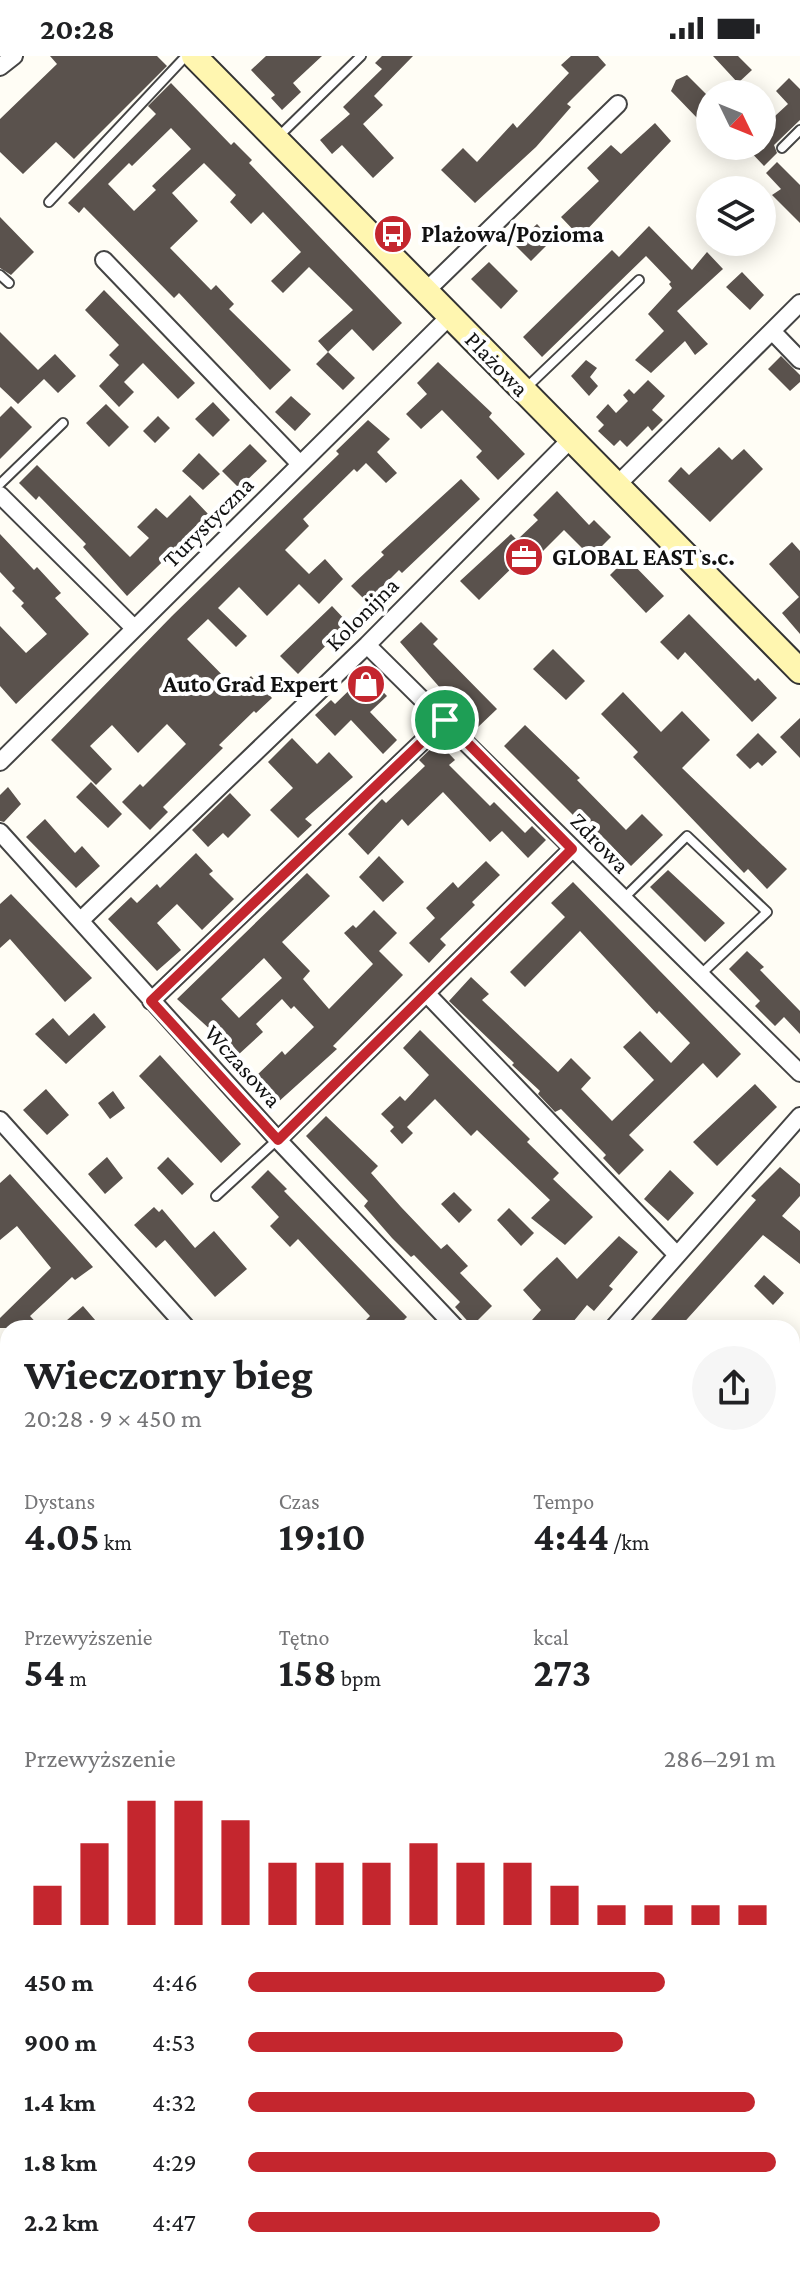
<!DOCTYPE html>
<html lang="pl">
<head>
<meta charset="utf-8">
<style>
  body { margin:0; font-family:"Crimson Pro",serif; background:#f6f6f6; color:#202124; height:100vh; display:flex; flex-direction:column; font-size:30px; white-space:nowrap }
  * { box-sizing:border-box; margin:0 }
  p { font-size:26px; color:#757577 }
  .icon { flex:none; width:44px; height:44px; fill:none; stroke:currentColor; stroke-width:2; stroke-linecap:round; stroke-linejoin:round }
  .map { position:relative; flex:1; overflow:hidden }
  .panel { position:absolute; left:0px; top:1264px; width:800px; height:950px; display:flex; flex-direction:column; background:#fff; border-radius:24px 24px 0 0; box-shadow:0 4px 20px #0003 }
  .panel>* { flex:none }
  .needle { width:52px; rotate:133deg }
  .tools { position:absolute; left:696px; top:24px; display:grid; gap:16px }
  .tools a { display:grid; place-items:center; width:80px; height:80px; border-radius:50%; background:#fff; box-shadow:0 4px 20px #0003; font-size:40px }
  .pin { position:absolute; display:grid; place-items:center; width:68px; height:68px; color:#fff; margin:-34px; border:4px solid #fff; border-radius:50%; box-shadow:0 2px 8px #0007 }
  .round { display:grid; place-items:center; flex:none; width:84px; height:84px; border-radius:42px; background:#f6f6f6 }
  .overview { display:flex; align-items:center; justify-content:space-between; height:136px; padding:0 24px }
  h1 { font-size:44px; font-weight:700; line-height:60px }
  .figures { display:grid; grid-template-columns:repeat(3,1fr); gap:12px; height:136px; padding:8px 24px }
  .figures div { display:grid; align-content:center }
  .figures b { font-size:40px; font-weight:700 }
  .figures small { font-size:22px; font-weight:400 }
  .figures p { font-size:22px }
  .chart { height:224px; padding:16px 24px }
  .chart p { display:flex; justify-content:space-between }
  .chart svg { width:100%; height:144px; margin-top:8px; stroke:#c4262e; stroke-width:6 }
  ul { padding:0 24px; list-style:none; font-size:26px }
  li { display:grid; grid-template-columns:128px 96px 1fr; align-items:center; height:60px }
  li i { height:20px; border-radius:10px; background:#c4262e }
  .status { display:flex; justify-content:space-between; align-items:center; height:56px; padding:0 40px; background:#fff; direction:ltr }
  .status svg { height:22px; fill:currentColor }
  .map>svg:first-child { display:block }
  .building { fill:#5a524d; fill-rule:evenodd }
  .lines { fill:none; stroke-linecap:round; stroke-linejoin:round }
  .lane-casing { stroke:#444; stroke-width:12 }
  .street-casing { stroke:#444; stroke-width:20 }
  .secondary-casing { stroke:#333; stroke-width:28 }
  .lane { stroke:#fff; stroke-width:8 }
  .street { stroke:#fff; stroke-width:16 }
  .secondary { stroke:#fff6b0; stroke-width:24 }
  .route-casing { stroke:#fff; stroke-width:16 }
  .route { stroke:#c4262e; stroke-width:10 }
  .labels { text-anchor:middle; stroke-width:8; stroke-linejoin:round; paint-order:stroke }
  .poi-label { font-size:24px; font-weight:bold; fill:#111; stroke:#fff; text-anchor:start }
  .street-label { font-size:24px; fill:#111; stroke:#fff }
</style>
</head>
<body>
<div class="status"><b>20:28</b><svg viewBox="0 0 49 12"><path d="M0 12V9h3v3zM5 12V6h3v6zM10 12V3h3v9zM15 12V0h3v12zM26 1h20v11H26zM47 4h2v5h-2z"/></svg></div>
<div class="map">
<svg width="800" height="2213" viewBox="0 0 800 2213">
  <rect width="100%" height="100%" fill="#fffdf5"/>
  <path class="building" d="M50 0H157L167 10 74 103 56 86 23 118 0 96V63L57 8Z
    M266 0H322L293 27 301 36 282 54 271 42 275 39 251 14Z
    M382 0H413L374 40 383 49 363 68 394 102 373 122 342 89 332 98 320 84 350 58 343 51 382 13 375 7Z
    M571 0H598L606 9 567 48 571 51 536 91 475 147 441 114 463 92 477 106 513 67 517 72 569 17 561 9Z
    M713 0H738L752 14 738 27Z
    M687 19 710 42V55L700 65 671 35 676 24Z
    M789 22 800 33V64L774 89 777 97 764 110 745 90H762V72L788 48 776 35Z
    M171 27 231 89 234 86 252 104 249 107 402 267 373 295 352 273 328 296 318 285 353 254 309 211 283 237 271 225 301 196 263 156 251 168 230 146 236 139 204 107 172 137 198 165 170 192 211 234 216 229 234 248 229 253 291 314 270 334 179 237 174 242 84 151 79 157 68 147 156 58 148 50ZM171 72 191 93 152 130 156 134 134 155 108 128 129 107 132 110Z
    M655 67 671 85 580 181 561 161 599 125 587 112 611 89 621 98Z
    M777 106 800 129V167L772 139 781 133 766 117Z
    M0 161 34 196 11 219 0 212Z
    M537 168 552 184 531 205 515 189Z
    M649 170 692 214 707 196 723 213 677 255 708 288 695 299 685 285 651 317 635 304 664 275 648 258 672 232 669 228 671 226 646 200 542 301 523 281 612 194 619 201Z
    M489 206 518 235 501 253 471 223Z
    M742 216 764 239 750 254 726 231Z
    M104 234 195 327 178 343 143 307 124 326 134 336 119 351 99 330 119 309 109 299 119 289 85 254Z
    M0 276 38 314 55 298 76 320 58 337 44 323 18 348 0 331Z
    M328 296 355 322 343 334 316 308Z
    M781 300 800 319V326L790 335 768 313Z
    M586 304 597 312 590 321 598 330 589 340 571 320Z
    M438 306 492 357 489 361 525 398 498 424 476 401 482 395 442 354 421 373 406 358 427 338 417 327Z
    M648 324 665 340 652 354 663 364 652 375 648 370 627 391 620 384 614 390 598 375 604 369 596 361 608 348 616 357 628 345 623 339 629 333 634 338Z
    M291 340 311 358 295 375 275 356Z
    M213 346 230 364 213 381 195 363Z
    M106 348 129 371 109 391 86 367Z
    M11 350 32 371 0 403V361Z
    M158 360 170 372 155 387 143 375Z
    M368 364 390 383 377 396 397 417 386 427 366 407 357 416 354 413 303 463 309 470 285 494 309 518 325 503 343 523 319 548 299 528 267 560 239 531 218 552 247 580 236 591 208 563 187 583 237 634 251 620 272 642 256 657 254 655 219 689 223 692 163 751 168 756 150 774 122 746 140 728 143 731 186 688 167 668 138 697 112 669 90 690 112 713 96 729 51 684 172 560 339 398 336 395Z
    M250 388 267 405 239 432 222 415Z
    M719 391 732 404 744 393 763 413 710 466 668 425 681 411 689 419Z
    M199 397 220 418 203 434 182 415Z
    M37 409 130 501 149 482 137 471 156 452 167 462 190 439 210 460 127 540 83 491 86 488 39 440 36 444 19 427Z
    M461 423 480 443 402 517 399 514 367 546 351 530 384 499 381 496Z
    M557 435 589 469 594 464 611 481 591 501 564 474 524 514 517 507 479 544 460 525 511 478 517 484 538 464 533 459Z
    M0 478 34 514 37 511 61 537 55 542 89 578 16 648 0 630V570L26 597 47 578 21 550 24 547 12 535 15 532 0 516Z
    M792 486 800 495V578L782 557 799 541 769 508Z
    M627 502 664 540 646 557 610 519Z
    M332 550 348 567 298 618 280 600Z
    M689 558 755 625 758 622 777 642 752 666 685 596 678 604 660 586Z
    M421 566 438 583 433 588 497 653 476 673 400 586Z
    M553 593 585 625 566 644 533 613Z
    M366 618 387 640 370 656 397 684 383 698 351 664 335 680 315 659 331 644 335 648Z
    M623 636 661 676 682 655 710 684 682 712 787 813 767 833 748 813 744 817 633 701 638 696 601 658Z
    M800 662V702L780 681Z
    M525 669 580 722 577 724 626 774 642 758 663 779 631 810 599 777 595 781 504 690Z
    M758 677 777 696 762 710 758 706 750 713 736 699Z
    M292 682 317 708 329 696 353 721 305 763 312 769 298 782 270 754 293 732 268 706Z
    M438 686 455 704 449 709 490 750 494 746 525 777 532 770 546 784 528 802 502 775 490 786 443 736 408 770 402 763 368 799 348 778 382 743 386 747 425 710 419 704Z
    M91 726 122 758 108 772 76 741Z
    M8 731 21 748 4 766 0 765V739Z
    M230 737 251 759 228 782 223 777 208 791 192 774Z
    M45 763 75 797 82 790 100 810 76 832 26 781Z
    M196 797 213 815 209 818 234 843 202 874 177 848 157 867 181 894 157 915 108 863 131 841 137 847 157 828 160 832Z
    M379 800 404 826 383 846 359 821Z
    M486 805 500 819 472 846 475 849 440 883 446 889 429 907 409 887 435 862 426 852 453 826 458 832Z
    M668 814 725 867 705 886 650 831Z
    M307 817 330 840 282 886 310 915 303 923 329 953 373 908 344 877 353 869 356 872 374 854 397 877 379 895 403 919 333 990 337 993 276 1048 253 1023 282 995 285 999 314 971 294 950 291 953 282 943 256 968 263 976 238 999 177 943ZM264 902 282 922 239 962 221 943Z
    M573 826 741 998 717 1022 703 1007 629 1079 644 1094 619 1119 603 1102 606 1099 561 1053 555 1056 538 1038 540 1035 512 1009 514 1007 449 945 471 921 489 938 482 944 558 1016 571 1002 591 1022 581 1033 612 1065 654 1024 623 991 640 975 671 1007 690 987 659 955 657 958 580 875 525 931 510 916 565 861 551 847Z
    M11 838 92 922 65 946 10 883 0 892V848Z
    M747 895 764 911 760 914 800 955V978L784 961 775 970 755 950 760 945 729 913Z
    M94 957 106 971 66 1008 35 978 53 962 69 980Z
    M420 974 530 1083 527 1086 559 1117 553 1123 593 1161 565 1189 531 1162 550 1144 477 1074 471 1080 435 1043 407 1071 413 1077 402 1088 390 1075 394 1071 381 1058 400 1040 405 1045 429 1019 403 992Z
    M160 999 241 1088 221 1107 139 1020Z
    M755 1028 777 1051 717 1110 693 1086Z
    M46 1033 69 1059 47 1079 23 1054Z
    M113 1035 125 1052 110 1063 98 1047Z
    M326 1060 378 1110 371 1117 401 1151 441 1193 447 1188 468 1210 460 1217 492 1250 472 1270 455 1251 460 1246 414 1199 411 1201 392 1182 364 1150 368 1145 306 1080Z
    M107 1101 123 1122 105 1138 88 1118Z
    M168 1101 194 1128 182 1139 157 1112Z
    M780 1111 800 1128V1140L782 1160 800 1175V1208L763 1179 679 1272H644L756 1144 751 1140Z
    M268 1114 287 1133 284 1135 407 1261 396 1272H374L366 1264 370 1260 298 1183 290 1191 270 1170 279 1161 251 1131Z
    M670 1114 694 1137 668 1165 644 1143Z
    M10 1118 93 1211 75 1224 72 1221 30 1260 41 1272H0V1262L51 1212 17 1170 0 1184V1127Z
    M454 1136 472 1154 459 1167 441 1148Z
    M154 1151 159 1156 162 1153 195 1192 214 1175 247 1213 215 1241 165 1184 156 1192 134 1169Z
    M509 1152 534 1177 521 1190 497 1164Z
    M619 1180 638 1196 609 1230 613 1233 594 1255 587 1249 568 1272H542L532 1264 541 1254 523 1234 539 1218 557 1201 577 1223Z
    M764 1219 784 1237 773 1249 754 1230Z
    M83 1250 102 1272H58Z"/>
  <g class="lines">
    <defs>
      <path id="lane" d="M277 82 361 0
        M782 92 800 74
        M49 146 186 0
        M0 219 9 227
        M527 331 639 224
        M0 428 63 367
        M624 842 687 780 767 856 700 919
        M216 1140 277 1084
        M792 1592 800 1598"/>
      <path id="street" d="M0 11 14 0
        M104 204 300 408
        M425 236 618 48
        M772 275 800 304
        M617 429 800 247
        M0 439 134 572
        M367 589 800 1017
        M0 706 450 260
        M0 776 278 1084 456 1272
        M81 864 367 589 571 383
        M427 938 677 1199
        M151 945 445 664
        M0 1064 187 1272
        M278 1084 572 793
        M613 1272 800 1060
        M0 1318 8 1327
        M0 1790 8 1786"/>
      <path id="secondary" d="M194 0 800 615
        M792 1552 800 1541
        M350 2213 353 2206"/>
    </defs>
    <use href="#lane" class="lane-casing"/>
    <use href="#street" class="street-casing"/>
    <use href="#secondary" class="secondary-casing"/>
    <use href="#lane" class="lane"/>
    <use href="#street" class="street"/>
    <use href="#secondary" class="secondary"/>
  </g>
  <g class="lines">
    <defs>
      <path id="route" d="M445 664 572 793 278 1084 151 945Z"/>
    </defs>
    <use href="#route" class="route-casing"/>
    <use href="#route" class="route"/>
  </g>
  <defs>
    <symbol id="bus-disc" viewBox="-11 -11 22 22"><circle r="9.5" fill="#c4262e" stroke="#fff"/><path d="M-5-6H5V4H4V6H2V4H-2V6H-4V4H-5ZM-3.5-4V0h7V-4ZM-3.5 1.2v1.5H-2V1.2ZM2 1.2v1.5H3.5V1.2Z" fill="#fff"/></symbol>
    <symbol id="office-disc" viewBox="-11 -11 22 22"><circle r="9.5" fill="#c4262e" stroke="#fff"/><path d="M-6-3h4V-5.5h4V-3h4V5H-6ZM-1-4.5V-3h2v-1.5ZM-6 0V1H6V0Z" fill="#fff"/></symbol>
    <symbol id="shop-disc" viewBox="-11 -11 22 22"><circle r="9.5" fill="#c4262e" stroke="#fff"/><path d="M-5-2.5h2.3a2.7 3.5 0 0 1 5.4 0H5L5.5 6h-11ZM-1.5-2.5h3a1.5 2.3 0 0 0-3 0Z" fill="#fff"/></symbol>
  </defs>
  <g fill-rule="evenodd">
    <use href="#bus-disc" x="371" y="156" width="44" height="44"/>
    <use href="#office-disc" x="502" y="479" width="44" height="44"/>
    <use href="#shop-disc" x="344" y="606" width="44" height="44"/>
  </g>
  <g class="labels">
    <g class="poi-label">
      <text x="421" y="186">Plażowa/Pozioma</text>
      <text x="552" y="509">GLOBAL EAST s.c.</text>
      <text x="338" y="636" text-anchor="end">Auto Grad Expert</text>
    </g>
    <g class="street-label">
      <text transform="translate(497 308) rotate(46)" y="8">Plażowa</text>
      <text transform="translate(208 466) rotate(-45)" y="8">Turystyczna</text>
      <text transform="translate(362 558) rotate(-45)" y="8">Kolonijna</text>
      <text transform="translate(600 787) rotate(46)" y="8">Zdrowa</text>
      <text transform="translate(243 1010) rotate(48)" y="8">Wczasowa</text>
    </g>
  </g>
</svg>
<div class="tools">
<a><svg class="needle" viewBox="-14 -14 28 28"><path d="M0-13l5 13h-10z" fill="#e53935"/><path d="M0 13l5-13h-10z" fill="#757577"/></svg></a>
<a><svg class="icon" aria-label="layers" viewBox="0 0 24 24"><path d="M12 4l9 5-9 5-9-5zM3 14l9 5 9-5"/></svg></a>
</div>
<div class="pin" style="left:445px;top:664px;background:#1e9e55"><svg class="icon" aria-label="arrive" viewBox="0 0 24 24"><path d="M6 21V4h12l-3 4 3 4H6"/></svg></div>
<section class="panel">
<div class="overview"><div><h1>Wieczorny bieg</h1><p>20:28 · 9 × 450 m</p></div><a class="round"><svg class="icon" aria-label="share" viewBox="0 0 24 24"><path d="M12 15V3M7 8l5-5 5 5M5 13v7h14v-7"/></svg></a></div>
<div class="figures">
<div><p>Dystans</p><b>4.05<small> km</small></b></div>
<div><p>Czas</p><b>19:10</b></div>
<div><p>Tempo</p><b>4:44<small> /km</small></b></div>
</div>
<div class="figures">
<div><p>Przewyższenie</p><b>54<small> m</small></b></div>
<div><p>Tętno</p><b>158<small> bpm</small></b></div>
<div><p>kcal</p><b>273</b></div>
</div>
<div class="chart"><p><span>Przewyższenie</span>286–291 m</p>
<svg viewBox="0 0 160 44" preserveAspectRatio="none"><path d="M5 44V32M15 44V19M25 44V6M35 44V6M45 44V12M55 44V25M65 44V25M75 44V25M85 44V19M95 44V25M105 44V25M115 44V32M125 44V38M135 44V38M145 44V38M155 44V38"/></svg>
</div>
<ul>
<li><b>450 m</b>4:46<i style="width:79%"></i></li>
<li><b>900 m</b>4:53<i style="width:71%"></i></li>
<li><b>1.4 km</b>4:32<i style="width:96%"></i></li>
<li><b>1.8 km</b>4:29<i style="width:100%"></i></li>
<li><b>2.2 km</b>4:47<i style="width:78%"></i></li>
</ul>
</section>
</div>
</body>
</html>
